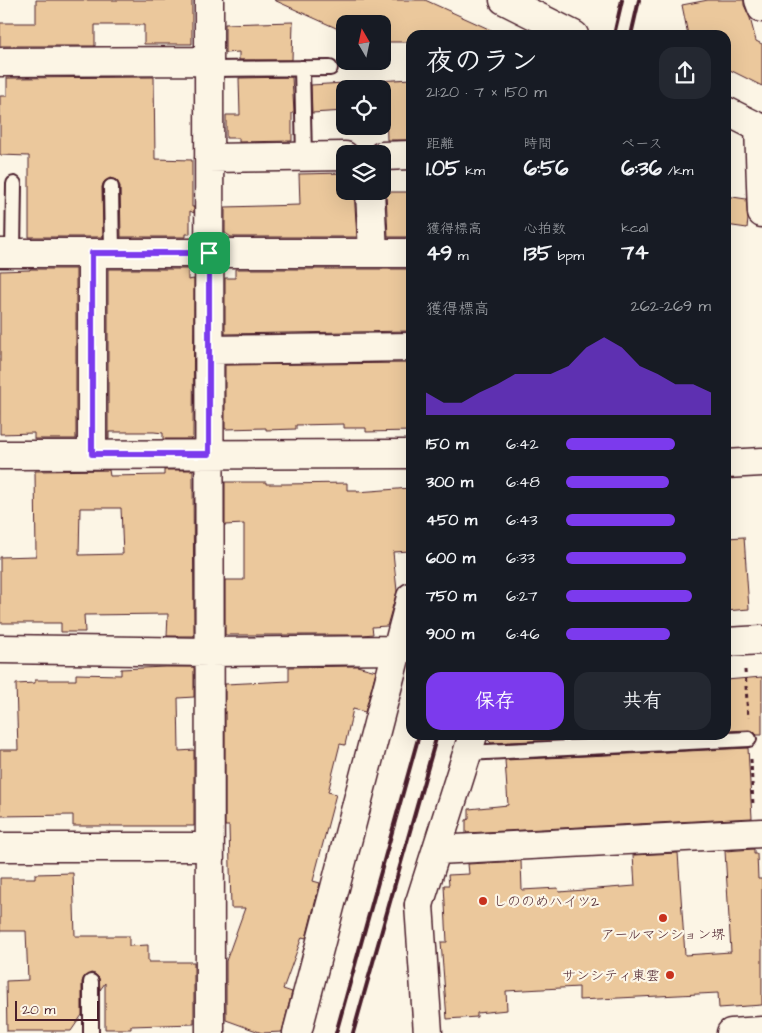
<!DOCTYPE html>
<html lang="ja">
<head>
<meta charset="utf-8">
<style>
  body { margin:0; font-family:"Architects Daughter","Klee One",sans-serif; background:#242831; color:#f1f3f6; height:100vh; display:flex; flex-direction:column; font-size:19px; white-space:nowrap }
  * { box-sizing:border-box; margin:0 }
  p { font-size:16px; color:#9ea1a6 }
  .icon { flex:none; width:28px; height:28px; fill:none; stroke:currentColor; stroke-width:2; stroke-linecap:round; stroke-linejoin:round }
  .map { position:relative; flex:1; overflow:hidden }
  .sheet { position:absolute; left:406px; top:30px; width:325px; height:710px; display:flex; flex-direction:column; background:#171b24; border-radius:15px; box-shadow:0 5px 20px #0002 }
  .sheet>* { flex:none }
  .needle { width:32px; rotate:351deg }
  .buttons { position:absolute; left:336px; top:15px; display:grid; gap:10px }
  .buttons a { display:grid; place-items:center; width:55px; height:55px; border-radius:10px; background:#171b24; box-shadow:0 5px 20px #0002; font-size:25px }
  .scale { position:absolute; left:15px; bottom:12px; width:84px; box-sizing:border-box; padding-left:5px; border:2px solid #4a1f2b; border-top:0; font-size:14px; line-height:18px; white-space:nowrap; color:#4a1f2b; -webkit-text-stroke:4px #fcf5e5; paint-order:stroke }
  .pin { position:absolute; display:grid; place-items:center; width:42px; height:42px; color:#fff; margin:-21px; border-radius:10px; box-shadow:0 2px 8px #0006 }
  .round { display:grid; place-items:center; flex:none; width:52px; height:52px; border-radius:15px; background:#242831 }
  .headline { display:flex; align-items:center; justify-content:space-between; height:85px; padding:0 20px }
  h1 { font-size:28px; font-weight:700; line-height:38px }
  .metrics { display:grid; grid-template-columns:repeat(3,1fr); gap:8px; height:85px; padding:5px 20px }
  .metrics div { display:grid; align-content:center }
  .metrics b { font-size:21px; font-weight:700 }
  .metrics small { font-size:14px; font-weight:400 }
  .metrics p { font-size:14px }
  .chart { height:140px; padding:10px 20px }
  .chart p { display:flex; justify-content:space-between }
  .chart svg { width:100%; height:90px; margin-top:5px; fill:#7c3aed; opacity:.7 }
  .action { display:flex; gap:10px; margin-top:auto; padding:10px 20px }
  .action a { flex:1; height:58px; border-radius:15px; background:#7c3aed; color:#fff; font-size:20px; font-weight:700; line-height:58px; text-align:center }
  .action a+a { background:#242831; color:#f1f3f6 }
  ul { padding:0 20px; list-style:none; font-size:16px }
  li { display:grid; grid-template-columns:80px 60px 1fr; align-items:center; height:38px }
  li i { height:12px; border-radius:6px; background:#7c3aed }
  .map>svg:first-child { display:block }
  .building { fill:#ebc89c; stroke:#4a1f2b; fill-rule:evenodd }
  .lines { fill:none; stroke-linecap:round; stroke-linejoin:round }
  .lane-casing { stroke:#4a1f2b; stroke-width:18 }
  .street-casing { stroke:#4a1f2b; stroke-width:31 }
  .secondary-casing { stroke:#4a1f2b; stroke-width:31 }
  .path { stroke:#4a1f2b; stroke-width:3; stroke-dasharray:4 4; stroke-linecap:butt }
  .lane { stroke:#fcf5e5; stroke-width:14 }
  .street { stroke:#fcf5e5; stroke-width:28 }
  .secondary { stroke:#fcf5e5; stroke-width:28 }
  .rail { stroke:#4a1f2b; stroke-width:4 }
  .route-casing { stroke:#fff; stroke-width:10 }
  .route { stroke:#7c3aed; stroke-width:6 }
  .poi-dot { fill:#c8321e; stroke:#fcf5e5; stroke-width:2 }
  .labels { text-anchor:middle; stroke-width:4.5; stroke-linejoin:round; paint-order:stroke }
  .poi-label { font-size:14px; fill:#4a1f2b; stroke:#fcf5e5; text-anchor:start }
</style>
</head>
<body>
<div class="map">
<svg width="762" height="1033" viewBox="0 0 762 1033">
  <rect width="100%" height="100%" fill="#fcf5e5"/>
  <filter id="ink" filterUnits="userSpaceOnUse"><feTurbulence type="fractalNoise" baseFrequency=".02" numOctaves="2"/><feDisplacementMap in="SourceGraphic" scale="10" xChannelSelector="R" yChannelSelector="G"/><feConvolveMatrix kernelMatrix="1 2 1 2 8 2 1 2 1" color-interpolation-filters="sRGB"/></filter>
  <g filter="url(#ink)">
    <path class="building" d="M36 0H192V44H144V25H95V46H0V23H36Z
      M274 0H425L502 35H411V42H382V24H345V32Z
      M708 0H744V5L750 18 756 41 762 44V86L726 68V35H688L682 5Z
      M293 22 292 60H239V52L225 53V24Z
      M154 77 155 159 192 160V207H194V213L190 211V234H186V237H121L120 186 116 180 110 178 104 182 102 187 103 237H29V156L0 155V96H7V78Z
      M292 77 294 113H292V141L239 142V138H226V115H240L239 78Z
      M411 79V140H387L386 110H382V89H345V111L312 113 311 85Z
      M345 173V191H354L357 237H231L225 233V207L300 205 299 174Z
      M386 192H411L410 237H388Z
      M726 196 746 199 748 219 747 228 726 225Z
      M30 269H76V439H34V433L0 434V271L30 270Z
      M108 269H188V280L194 279 193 439H163V433L154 432H109V439H108Z
      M235 269H410L411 270V331L225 334V278H235Z
      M411 363V431L366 432V428H344V424L296 425V429L266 430V428L225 429V365Z
      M109 470 110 476 164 475V470H193L194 636H167L168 614 84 615 85 632H61V623H0V557L36 556 35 471ZM80 508H121L123 554 79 555Z
      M225 482H266V484H285L347 483V490H357V492L411 488V515H409L411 551 393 552 397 591 387 626 372 627 373 634 363 635H225V580H244V524L225 525Z
      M744 537 749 609 726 611V538Z
      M357 666 376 671 365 712 353 709 345 745 340 744 328 792 336 794 313 881 320 883 306 938 302 937 283 989 292 992 282 1032 262 1033 226 1020V961L245 908H231L229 826H225V684L289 681V667Z
      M165 667H194V697L178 698 179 751 194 750V826H73V815L0 816V750H18L16 684 35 683V680H76V674L121 675V669Z
      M762 677V735H757L753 731 749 730 726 731V680Z
      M488 735H653L491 743 488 740Z
      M748 748 752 818 466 833V820L469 819V809L508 805 505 760Z
      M754 849V854H757L758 879H762V1005L719 1008 718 993 579 1000V987L506 991 507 1010 477 1013V1017L447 1019 441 942H447L444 885H449L448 875 469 874 468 864 521 861 522 890 558 888 559 892 635 886 633 855 678 853 685 955 731 952 725 851Z
      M73 873 75 936H129V946L148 945V962H194V1024L131 1026V1029H105V983L100 990 99 978 95 974 91 973 84 977 82 982V1015L71 1031H7L6 981 28 980 26 931H0V878H35V874Z"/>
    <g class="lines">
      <defs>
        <path id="lane" d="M302 68 304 157
          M209 69 330 68
          M111 187 112 253
          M13 253 14 184
          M467 753 749 739
          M91 1033V982"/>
        <path id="street" d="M209 0 210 1033
          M759 0 762 8
          M0 62 209 61
          M759 127 762 213
          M382 156 411 155
          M209 158 345 156
          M370 191 373 253
          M0 253H411
          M209 350 411 347
          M92 454V253
          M0 455 411 454
          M726 464 762 462
          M726 642 762 640
          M0 649 209 652 398 650
          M0 847H209
          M437 850 762 833
          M419 905 473 735
          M297 1033 411 597"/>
        <path id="secondary" d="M504 0 574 35
          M726 111 762 129
          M419 905 428 1033
          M731 1033 762 1031"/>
      </defs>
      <use href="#lane" class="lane-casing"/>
      <use href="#street" class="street-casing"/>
      <use href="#secondary" class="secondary-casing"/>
      <path class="path" d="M745 670 748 718
        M751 759 753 806"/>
      <use href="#lane" class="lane"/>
      <use href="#street" class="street"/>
      <use href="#secondary" class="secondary"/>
      <path class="rail" d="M614 35 622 0
        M631 35 639 0
        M336 1033 419 735
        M353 1033 437 735"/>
    </g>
  </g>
  <g class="lines" filter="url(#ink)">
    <defs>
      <path id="route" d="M92 253H209V454H92Z"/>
    </defs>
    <use href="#route" class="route-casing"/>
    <use href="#route" class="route"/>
  </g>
  <g class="poi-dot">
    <circle cx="483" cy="901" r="5"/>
    <circle cx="663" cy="918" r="5"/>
    <circle cx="670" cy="975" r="5"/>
  </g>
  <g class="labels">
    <g class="poi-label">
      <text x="493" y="906">しののめハイツ2</text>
      <text x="663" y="939" text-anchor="middle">アールマンション堺</text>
      <text x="660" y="980" text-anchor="end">サンシティ東雲</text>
    </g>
  </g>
</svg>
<div class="buttons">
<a><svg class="needle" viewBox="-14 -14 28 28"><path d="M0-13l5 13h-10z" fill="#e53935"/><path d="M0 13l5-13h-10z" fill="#9ea1a6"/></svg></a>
<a><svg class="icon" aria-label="locate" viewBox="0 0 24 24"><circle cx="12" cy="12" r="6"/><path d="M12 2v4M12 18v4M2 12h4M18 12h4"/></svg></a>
<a><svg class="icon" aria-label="layers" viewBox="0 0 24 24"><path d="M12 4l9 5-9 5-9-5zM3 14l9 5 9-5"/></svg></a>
</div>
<div class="scale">20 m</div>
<div class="pin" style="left:209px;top:253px;background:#1e9e55"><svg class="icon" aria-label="arrive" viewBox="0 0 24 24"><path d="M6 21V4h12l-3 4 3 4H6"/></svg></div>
<section class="sheet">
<div class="headline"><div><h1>夜のラン</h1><p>21:20 · 7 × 150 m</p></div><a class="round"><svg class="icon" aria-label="share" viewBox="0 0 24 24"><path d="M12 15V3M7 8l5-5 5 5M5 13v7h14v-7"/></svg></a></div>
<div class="metrics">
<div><p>距離</p><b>1.05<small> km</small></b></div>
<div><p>時間</p><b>6:56</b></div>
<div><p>ペース</p><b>6:36<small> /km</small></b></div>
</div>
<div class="metrics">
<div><p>獲得標高</p><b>49<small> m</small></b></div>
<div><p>心拍数</p><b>135<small> bpm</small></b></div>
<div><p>kcal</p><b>74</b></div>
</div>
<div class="chart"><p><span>獲得標高</span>262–269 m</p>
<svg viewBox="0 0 160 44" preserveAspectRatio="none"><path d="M0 44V33L10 38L20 38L30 33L40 29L50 24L60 24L70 24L80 20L90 11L100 6L110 11L120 20L130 24L140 29L150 29L160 33V44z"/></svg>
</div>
<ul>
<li><b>150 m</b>6:42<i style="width:75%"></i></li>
<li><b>300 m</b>6:48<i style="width:71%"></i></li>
<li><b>450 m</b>6:43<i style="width:75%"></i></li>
<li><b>600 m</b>6:33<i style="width:83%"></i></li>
<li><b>750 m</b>6:27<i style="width:87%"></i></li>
<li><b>900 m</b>6:46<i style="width:72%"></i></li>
</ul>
<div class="action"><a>保存</a><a>共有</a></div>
</section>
</div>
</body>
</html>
